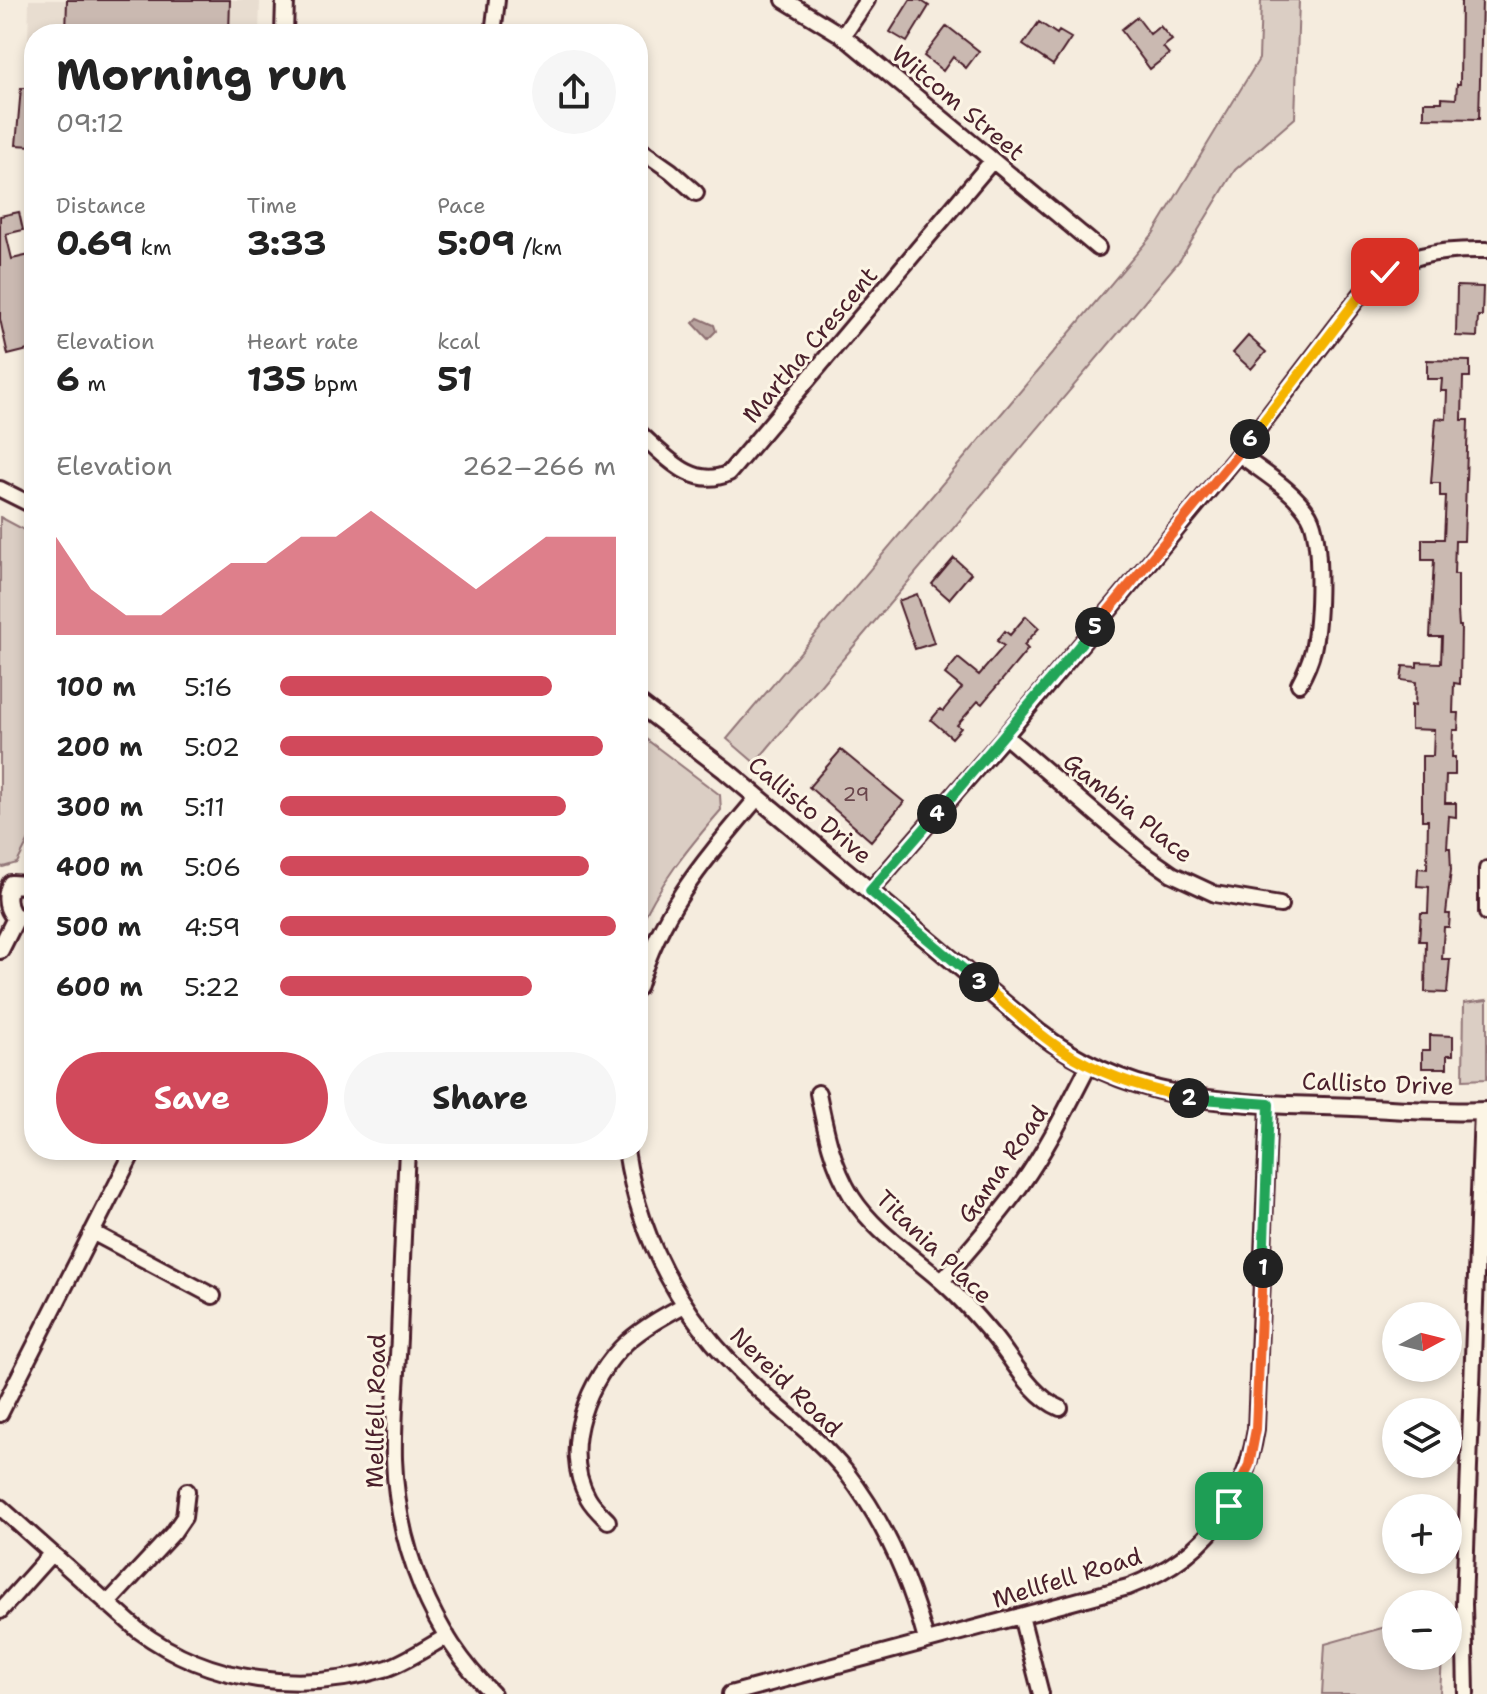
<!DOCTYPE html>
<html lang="en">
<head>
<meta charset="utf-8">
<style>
  body { margin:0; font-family:"Shantell Sans",sans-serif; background:#f6f6f6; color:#222; height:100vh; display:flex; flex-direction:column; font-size:30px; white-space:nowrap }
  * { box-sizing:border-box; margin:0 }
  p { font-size:26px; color:#767676 }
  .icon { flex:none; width:44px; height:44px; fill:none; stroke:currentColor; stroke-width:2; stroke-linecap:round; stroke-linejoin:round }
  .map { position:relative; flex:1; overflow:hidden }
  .drawer { position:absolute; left:24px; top:24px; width:624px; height:1136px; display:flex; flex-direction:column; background:#fff; border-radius:32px; box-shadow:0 4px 12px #0003 }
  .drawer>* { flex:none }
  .needle { width:52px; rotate:83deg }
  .buttons { position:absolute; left:1382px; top:1302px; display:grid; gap:16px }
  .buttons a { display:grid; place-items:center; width:80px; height:80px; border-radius:50%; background:#fff; box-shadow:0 4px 12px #0003; font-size:40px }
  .pin { position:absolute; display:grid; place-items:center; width:68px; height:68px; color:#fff; margin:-34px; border-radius:16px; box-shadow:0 4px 12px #0006 }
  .km { position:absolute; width:40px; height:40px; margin:-20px; border-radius:50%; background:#222; color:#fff; font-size:22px; line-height:40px; text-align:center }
  .round { display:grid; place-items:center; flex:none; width:84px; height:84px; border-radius:42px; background:#f6f6f6 }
  .head { display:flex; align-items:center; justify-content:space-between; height:136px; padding:0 32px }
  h1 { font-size:44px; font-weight:700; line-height:60px }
  .figures { display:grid; grid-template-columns:repeat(3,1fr); gap:12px; height:136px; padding:8px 32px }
  .figures div { display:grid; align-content:center }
  .figures b { font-size:34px; font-weight:700 }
  .figures small { font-size:22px; font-weight:400 }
  .figures p { font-size:22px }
  .chart { height:224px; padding:16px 32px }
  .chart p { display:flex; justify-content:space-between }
  .chart svg { width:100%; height:144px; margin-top:8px; fill:#d1495b; opacity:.7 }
  .action { display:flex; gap:16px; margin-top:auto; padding:16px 32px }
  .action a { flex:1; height:92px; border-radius:48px; background:#d1495b; color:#fff; font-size:32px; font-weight:700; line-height:92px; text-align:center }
  .action a+a { background:#f6f6f6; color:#222 }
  ul { padding:0 32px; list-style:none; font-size:26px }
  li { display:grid; grid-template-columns:128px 96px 1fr; align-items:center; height:60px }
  li i { height:20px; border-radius:10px; background:#d1495b }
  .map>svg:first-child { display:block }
  .built { fill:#e8ddd0 }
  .green { fill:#dbcec4; stroke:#927678; stroke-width:2 }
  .water { fill:#b8a39e; stroke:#8c6e70; stroke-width:2 }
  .building { fill:#cab9b1; stroke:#4a1f2b; stroke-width:2 }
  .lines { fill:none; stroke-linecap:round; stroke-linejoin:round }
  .minor-casing { stroke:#4a1f2b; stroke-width:20 }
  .tertiary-casing { stroke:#4a1f2b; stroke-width:22 }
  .minor { stroke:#fcf5e5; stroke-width:14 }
  .tertiary { stroke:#fcf5e5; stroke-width:16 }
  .split-1-casing { stroke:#fff; stroke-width:16 }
  .split-2-casing { stroke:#fff; stroke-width:16 }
  .split-3-casing { stroke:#fff; stroke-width:16 }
  .split-4-casing { stroke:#fff; stroke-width:16 }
  .split-5-casing { stroke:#fff; stroke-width:16 }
  .split-6-casing { stroke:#fff; stroke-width:16 }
  .split-7-casing { stroke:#fff; stroke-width:16 }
  .split-1 { stroke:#f0652b; stroke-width:10 }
  .split-2 { stroke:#22a559; stroke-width:10 }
  .split-3 { stroke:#f5b400; stroke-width:10 }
  .split-4 { stroke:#22a559; stroke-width:10 }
  .split-5 { stroke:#22a559; stroke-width:10 }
  .split-6 { stroke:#f0652b; stroke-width:10 }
  .split-7 { stroke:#f5b400; stroke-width:10 }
  .labels { text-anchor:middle; stroke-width:6; stroke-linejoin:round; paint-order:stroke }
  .number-label { font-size:20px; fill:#6a464c }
  .street-label { font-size:24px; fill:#4a1f2b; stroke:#fcf5e5 }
</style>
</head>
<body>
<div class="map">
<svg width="1487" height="1694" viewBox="0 0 1487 1694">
  <rect width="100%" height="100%" fill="#f5ecde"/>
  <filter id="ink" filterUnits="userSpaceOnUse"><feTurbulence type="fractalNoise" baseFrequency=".0125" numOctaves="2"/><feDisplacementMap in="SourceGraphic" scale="16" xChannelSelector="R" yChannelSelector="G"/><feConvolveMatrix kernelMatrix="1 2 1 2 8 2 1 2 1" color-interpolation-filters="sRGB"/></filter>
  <g filter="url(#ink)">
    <path class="built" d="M29 0H260L259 34H34V42H28Z"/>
    <path class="green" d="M1261 0H1299L1295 118 1235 170 1180 260 755 763 727 739 1153 234 1259 59Z
      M0 517 34 535V830L17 863 3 867 0 866Z
      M638 733 720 795 721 810C688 848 658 885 638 931Z
      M1487 1000V1079L1463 1080 1464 1003Z
      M1396 1624V1656H1442L1440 1694H1322L1325 1644Z"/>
    <path class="water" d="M698 318 714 325 716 331 708 339 693 323Z"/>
    <path class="building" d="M67 0H230L229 34H66Z
      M910 0H920L929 6 907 42 890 32Z
      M1461 0H1482L1479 119 1424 118V102H1442V98L1456 99 1457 84H1460Z
      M1137 17 1150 34 1160 26 1172 40 1163 47 1169 54 1150 69 1121 30Z
      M1039 22 1057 34 1059 31 1071 38 1053 65 1023 45Z
      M947 26 979 51 966 68 953 57 943 71 924 56Z
      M21 88H34L32 146 16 145Z
      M19 212 23 230 6 234 12 259 34 254V343H31L32 349 8 355 0 319V216Z
      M1457 286 1483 287 1482 316H1478L1477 337 1456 336Z
      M1248 336 1266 352 1251 369 1233 353Z
      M1427 360 1470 361V377H1463L1462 420H1468L1464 541H1455L1454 574H1458V611L1459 626H1461L1460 684 1454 683 1453 713H1459L1458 730H1453L1452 757H1455V775H1446L1445 803H1456V817L1449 816 1447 848H1450L1451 870 1446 914H1450L1449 927H1444L1442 959H1450L1447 993 1425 992 1426 941H1419L1421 913H1428L1429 887 1417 886 1418 868 1427 869 1428 820H1422V756H1433L1434 730 1411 729V705L1415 706 1416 682 1401 680 1403 666 1417 667V662L1441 663 1442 637H1430L1434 560H1422V539H1444L1446 496H1440V483H1431L1436 418 1446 419 1447 391H1441L1442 379H1427Z
      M954 558 971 573 949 599 932 584Z
      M917 594 934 643 915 649 898 601Z
      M1026 616 1039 628 1024 645 1028 649 982 704 978 701 957 725 961 728 952 738 931 720 940 709 943 711 962 688 945 674 958 658 979 675 1004 646 997 641 1005 631 1010 635Z
      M841 750 904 802 871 841 809 787Z
      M1430 1035 1453 1036V1055H1447V1068H1422V1050H1430Z"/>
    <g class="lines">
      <defs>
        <path id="minor" d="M784 0 843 36 1098 248
          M493 34 497 0
          M843 36 867 0
          M638 148 671 171 696 193
          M638 432C664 454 692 491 729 473L992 161
          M1239 454C1262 472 1294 490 1309 515 1323 539 1319 621 1313 650 1310 662 1305 673 1299 684
          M0 489 34 506
          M1005 736 1142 853 1172 874 1215 894 1280 905
          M1487 869V913
          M870 891 1005 736 1239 454 1365 289C1400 254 1439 249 1487 250
          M638 988C662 907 705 860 758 797
          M818 1093C825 1128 832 1165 852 1197 874 1231 909 1253 940 1280 960 1297 977 1317 994 1337 1013 1360 1031 1396 1060 1408
          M407 1150C404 1213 401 1275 399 1338 397 1378 393 1419 394 1459 397 1545 431 1634 493 1694
          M626 1150C640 1245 687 1325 758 1389 788 1416 820 1440 846 1472 885 1522 910 1580 926 1640
          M92 1232 213 1296
          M942 1281C969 1250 997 1219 1021 1185 1048 1147 1068 1106 1089 1065
          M0 1414 134 1150
          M0 1507 138 1630C211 1684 302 1694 388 1668 409 1660 428 1647 447 1636
          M608 1521C601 1514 593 1507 588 1498 560 1448 588 1378 627 1342 644 1327 664 1316 684 1305
          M107 1604 173 1533 184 1517 187 1491
          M0 1611 51 1554
          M1021 1616 1041 1694
          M730 1694 1128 1587C1202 1559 1244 1506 1256 1429L1269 1104
          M1466 1694 1464 1604 1482 1111"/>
        <path id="tertiary" d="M284 34 285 0
          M638 703 725 770 1038 1032C1136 1107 1236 1103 1353 1107 1397 1109 1443 1113 1487 1111
          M34 893 27 885 11 884C0 904 16 933 34 908
          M0 950 16 918"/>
      </defs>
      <use href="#minor" class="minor-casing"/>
      <use href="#tertiary" class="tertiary-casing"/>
      <use href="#minor" class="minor"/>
      <use href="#tertiary" class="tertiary"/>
    </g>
  </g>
  <g class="lines" filter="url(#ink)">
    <defs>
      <path id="split-1" d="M1229 1506 1249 1465 1256 1429 1263 1268"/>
      <path id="split-2" d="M1189 1098 1269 1104 1263 1268"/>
      <path id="split-3" d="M979 982C1006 1004 1032 1030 1061 1049 1099 1074 1145 1089 1189 1098"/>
      <path id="split-4" d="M937 814 870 891 979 982"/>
      <path id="split-5" d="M937 814 1095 627"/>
      <path id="split-6" d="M1095 627 1250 439"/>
      <path id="split-7" d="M1250 439 1358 298 1385 272"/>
    </defs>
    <use href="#split-1" class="split-1-casing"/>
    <use href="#split-2" class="split-2-casing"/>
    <use href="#split-3" class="split-3-casing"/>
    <use href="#split-4" class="split-4-casing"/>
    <use href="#split-5" class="split-5-casing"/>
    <use href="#split-6" class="split-6-casing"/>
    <use href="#split-7" class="split-7-casing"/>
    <use href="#split-1" class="split-1"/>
    <use href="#split-2" class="split-2"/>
    <use href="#split-3" class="split-3"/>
    <use href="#split-4" class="split-4"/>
    <use href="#split-5" class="split-5"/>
    <use href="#split-6" class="split-6"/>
    <use href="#split-7" class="split-7"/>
  </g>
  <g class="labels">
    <g class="number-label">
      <text x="856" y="801">29</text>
    </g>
    <g class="street-label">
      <text transform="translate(958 103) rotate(40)" y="8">Witcom Street</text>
      <text transform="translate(810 345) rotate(-50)" y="8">Martha Crescent</text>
      <text transform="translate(1128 808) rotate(39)" y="8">Gambia Place</text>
      <text transform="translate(810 810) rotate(40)" y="8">Callisto Drive</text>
      <text transform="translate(1378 1084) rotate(2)" y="8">Callisto Drive</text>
      <text transform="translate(1003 1164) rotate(-55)" y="8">Gama Road</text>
      <text transform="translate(934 1247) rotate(44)" y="8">Titania Place</text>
      <text transform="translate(786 1382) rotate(44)" y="8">Nereid Road</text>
      <text transform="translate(376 1411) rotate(-89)" y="8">Mellfell Road</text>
      <text transform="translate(1067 1578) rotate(-17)" y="8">Mellfell Road</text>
    </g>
  </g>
</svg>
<div class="buttons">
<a><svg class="needle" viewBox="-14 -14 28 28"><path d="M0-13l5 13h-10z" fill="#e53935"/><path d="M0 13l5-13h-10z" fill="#767676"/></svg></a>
<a><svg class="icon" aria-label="layers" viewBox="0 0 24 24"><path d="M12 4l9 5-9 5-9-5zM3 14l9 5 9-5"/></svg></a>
<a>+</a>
<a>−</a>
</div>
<div class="pin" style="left:1229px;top:1506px;background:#1e9e55"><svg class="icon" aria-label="arrive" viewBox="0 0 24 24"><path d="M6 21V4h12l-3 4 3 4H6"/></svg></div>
<div class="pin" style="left:1385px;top:272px;background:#d93025"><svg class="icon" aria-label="check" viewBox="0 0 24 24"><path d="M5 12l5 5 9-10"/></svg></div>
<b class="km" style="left:1263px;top:1268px">1</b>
<b class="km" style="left:1189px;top:1098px">2</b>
<b class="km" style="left:979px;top:982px">3</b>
<b class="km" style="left:937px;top:814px">4</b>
<b class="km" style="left:1095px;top:627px">5</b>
<b class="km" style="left:1250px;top:439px">6</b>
<section class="drawer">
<div class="head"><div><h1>Morning run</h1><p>09:12</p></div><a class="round"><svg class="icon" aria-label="share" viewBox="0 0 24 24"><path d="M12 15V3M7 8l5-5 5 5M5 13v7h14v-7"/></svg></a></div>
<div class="figures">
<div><p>Distance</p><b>0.69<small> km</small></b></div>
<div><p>Time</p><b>3:33</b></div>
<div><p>Pace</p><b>5:09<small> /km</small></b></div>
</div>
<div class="figures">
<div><p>Elevation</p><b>6<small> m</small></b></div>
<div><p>Heart rate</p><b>135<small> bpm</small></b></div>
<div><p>kcal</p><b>51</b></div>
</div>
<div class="chart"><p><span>Elevation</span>262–266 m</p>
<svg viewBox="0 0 160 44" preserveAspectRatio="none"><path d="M0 44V14L10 30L20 38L30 38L40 30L50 22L60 22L70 14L80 14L90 6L100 14L110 22L120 30L130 22L140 14L150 14L160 14V44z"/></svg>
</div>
<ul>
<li><b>100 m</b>5:16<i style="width:81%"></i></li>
<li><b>200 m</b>5:02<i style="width:96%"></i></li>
<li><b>300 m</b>5:11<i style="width:85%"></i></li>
<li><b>400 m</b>5:06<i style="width:92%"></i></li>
<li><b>500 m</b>4:59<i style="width:100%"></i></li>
<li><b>600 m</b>5:22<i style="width:75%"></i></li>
</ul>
<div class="action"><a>Save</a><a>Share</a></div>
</section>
</div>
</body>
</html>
